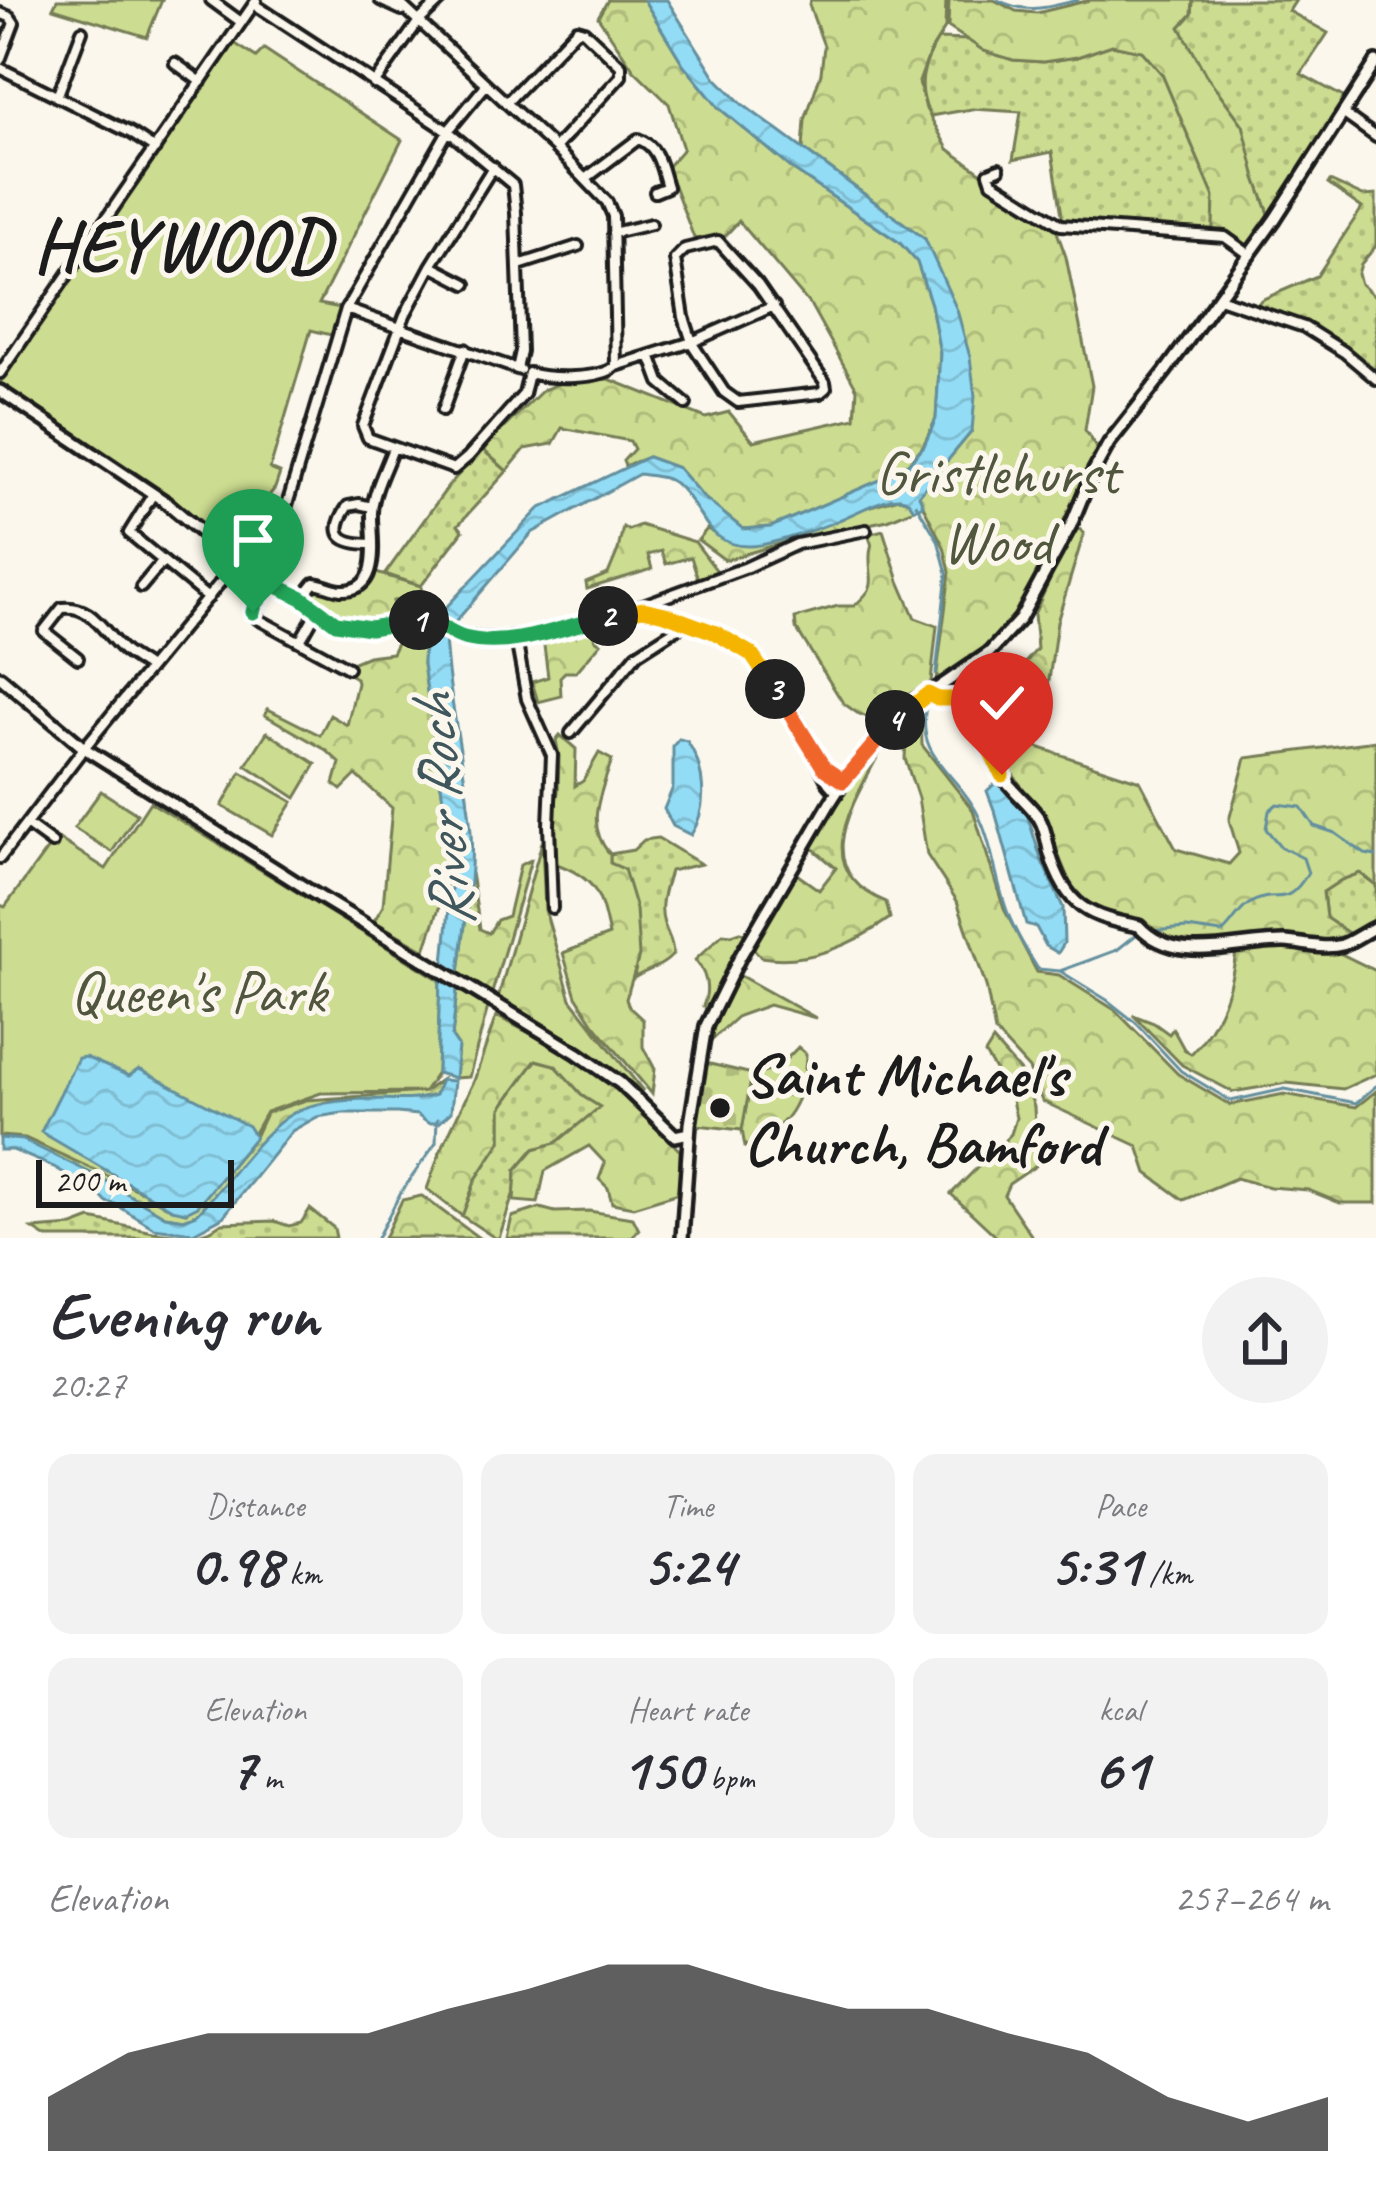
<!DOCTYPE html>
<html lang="en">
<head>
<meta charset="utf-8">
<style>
  body { margin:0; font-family:Caveat,sans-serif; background:#f2f2f3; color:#2b2b33; height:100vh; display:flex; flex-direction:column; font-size:45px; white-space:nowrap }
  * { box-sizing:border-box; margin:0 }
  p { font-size:39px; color:#7c7c81 }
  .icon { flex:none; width:66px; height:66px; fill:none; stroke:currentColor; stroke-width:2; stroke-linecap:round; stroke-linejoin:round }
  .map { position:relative; height:1238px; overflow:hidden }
  .side { display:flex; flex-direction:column; background:#fff; flex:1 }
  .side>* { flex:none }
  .scale { position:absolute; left:36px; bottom:30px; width:198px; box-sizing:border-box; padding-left:12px; border:6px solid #1c1c1c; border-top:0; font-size:33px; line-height:42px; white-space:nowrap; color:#1c1c1c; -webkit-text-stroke:9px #fbf7ec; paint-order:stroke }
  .pin { position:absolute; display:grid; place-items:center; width:102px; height:102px; color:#fff; margin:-123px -51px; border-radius:50% 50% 50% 0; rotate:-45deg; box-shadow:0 0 12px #0007 }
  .pin .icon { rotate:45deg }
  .km { position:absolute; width:60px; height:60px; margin:-30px; border-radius:50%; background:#222; color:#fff; font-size:33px; line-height:60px; text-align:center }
  .round { display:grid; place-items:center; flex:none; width:126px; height:126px; border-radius:63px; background:#f2f2f3 }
  .summary { display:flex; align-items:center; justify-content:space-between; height:204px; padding:0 48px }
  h1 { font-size:66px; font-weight:800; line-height:90px }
  .stats { display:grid; grid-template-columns:repeat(3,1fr); gap:18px; height:204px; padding:12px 48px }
  .stats div { display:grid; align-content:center; border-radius:24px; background:#f2f2f3; text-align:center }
  .stats b { font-size:60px; font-weight:800 }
  .stats small { font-size:33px; font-weight:400 }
  .stats p { font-size:33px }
  .chart { height:336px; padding:24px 48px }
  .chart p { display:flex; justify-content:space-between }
  .chart svg { width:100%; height:216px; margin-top:12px; fill:#1c1c1c; opacity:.7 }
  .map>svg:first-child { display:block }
  .grass { fill:url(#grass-dots); stroke:#747c56; stroke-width:3 }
  .forest { fill:url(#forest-crowns); stroke:#747c56; stroke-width:3 }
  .cemetery { fill:url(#cemetery-stones); stroke:#747c56; stroke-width:3 }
  .green { fill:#ccdc90; stroke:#747c56; stroke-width:3 }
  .water { fill:url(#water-waves); stroke:#638f9e; stroke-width:3 }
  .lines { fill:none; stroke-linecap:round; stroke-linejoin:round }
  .stream { stroke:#638f9e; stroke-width:3 }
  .street-casing { stroke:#1c1c1c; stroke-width:16 }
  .secondary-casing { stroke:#1c1c1c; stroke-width:18 }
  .street { stroke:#fbf7ec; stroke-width:8 }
  .secondary { stroke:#fbf7ec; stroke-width:9 }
  .split-1-casing { stroke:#fff; stroke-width:24 }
  .split-2-casing { stroke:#fff; stroke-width:24 }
  .split-3-casing { stroke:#fff; stroke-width:24 }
  .split-4-casing { stroke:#fff; stroke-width:24 }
  .split-5-casing { stroke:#fff; stroke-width:24 }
  .split-1 { stroke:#22a559; stroke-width:15 }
  .split-2 { stroke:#22a559; stroke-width:15 }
  .split-3 { stroke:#f5b400; stroke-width:15 }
  .split-4 { stroke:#f0652b; stroke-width:15 }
  .split-5 { stroke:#f5b400; stroke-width:15 }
  .poi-dot { fill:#1c1c1c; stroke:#fbf7ec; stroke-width:4.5 }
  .labels { text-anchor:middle; stroke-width:10; stroke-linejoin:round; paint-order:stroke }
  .park-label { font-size:60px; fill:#51563f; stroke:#fbf7ec }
  .poi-label { font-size:60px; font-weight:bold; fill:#1c1c1c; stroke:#fbf7ec; text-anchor:start }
  .water-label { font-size:63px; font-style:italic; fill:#40565d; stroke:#fbf7ec }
  .district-label { font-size:72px; font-weight:bold; letter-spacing:3px; fill:#1c1c1c; stroke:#fbf7ec }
</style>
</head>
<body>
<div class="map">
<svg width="1376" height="1238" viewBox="0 0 1376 1238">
  <defs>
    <pattern id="grass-dots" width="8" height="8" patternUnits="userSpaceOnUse" patternTransform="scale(3)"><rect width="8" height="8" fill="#ccdc90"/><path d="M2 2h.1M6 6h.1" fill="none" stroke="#afbc7c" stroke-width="1.8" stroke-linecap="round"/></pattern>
    <pattern id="forest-crowns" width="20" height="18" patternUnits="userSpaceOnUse" patternTransform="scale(3)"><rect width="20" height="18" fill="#ccdc90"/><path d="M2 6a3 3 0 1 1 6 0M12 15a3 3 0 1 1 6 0" fill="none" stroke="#afbc7c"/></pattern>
    <pattern id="cemetery-stones" width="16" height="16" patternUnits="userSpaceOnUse" patternTransform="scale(3)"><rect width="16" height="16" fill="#ccdc90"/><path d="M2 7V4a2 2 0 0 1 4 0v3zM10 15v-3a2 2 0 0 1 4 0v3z" fill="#afbc7c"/></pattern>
    <pattern id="water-waves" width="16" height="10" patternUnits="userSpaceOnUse" patternTransform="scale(3)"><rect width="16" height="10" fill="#93dcf5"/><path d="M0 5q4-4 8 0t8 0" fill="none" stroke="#7ebcd1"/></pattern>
  </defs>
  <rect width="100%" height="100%" fill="#fbf7ec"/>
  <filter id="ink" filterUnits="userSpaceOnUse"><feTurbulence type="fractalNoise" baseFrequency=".00833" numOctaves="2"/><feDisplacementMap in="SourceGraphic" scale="24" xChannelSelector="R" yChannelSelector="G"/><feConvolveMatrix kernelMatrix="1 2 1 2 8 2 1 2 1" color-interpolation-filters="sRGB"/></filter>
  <g filter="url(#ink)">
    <path class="grass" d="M1193 0H1296L1289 11 1328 33 1301 74 1345 98 1269 214 1256 178 1180 27 1192 14Z
      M938 39 969 40 984 51 1013 60 1043 62 1077 57 1112 45 1142 51 1162 74 1214 197 1213 229 1063 221 1052 152 1013 160 1021 112 972 109 930 116C916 87 922 66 938 39Z
      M1330 181 1363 196 1376 195V246L1361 264 1358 274 1361 284 1376 298V374L1368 365 1314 325 1256 307 1261 300 1317 276 1362 208 1328 184Z
      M482 449 507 471 458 525 463 531 421 586 385 574 450 484Z
      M658 838 701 864 670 871C665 889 658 906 664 924 668 936 673 941 673 954 665 966 646 970 634 978L638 956 610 863V854L633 850 644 840Z
      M1360 873 1376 885V924L1351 935 1326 918 1323 892 1341 880Z
      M536 1060 555 1064 584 1097 601 1107 556 1143 534 1149 516 1170 515 1189 499 1238H495L462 1216 476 1179 501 1141V1108Z
      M310 1209 334 1228 336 1238H47L33 1229 73 1226 91 1219 153 1232 192 1236 211 1230 222 1223 274 1221 289 1226 301 1223Z"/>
    <path class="forest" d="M608 0H644L683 64 719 108 795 171 900 243 917 262 931 304 940 353 936 419 923 446 907 465 885 478 771 527 743 529 703 497 678 468 648 457 625 466 623 461 634 449 630 441 562 428 553 444 525 449 507 471 482 449 543 390 560 383 609 379 706 418 729 412 753 441 855 418 857 389 811 306 739 221 725 236 694 238 667 167 683 149 669 104 634 70 598 17Z
      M811 0H946L945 28 930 52 919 82 926 109 948 149 982 173 988 185 1056 229 1066 257 1092 386 1085 430 1097 448 1029 596 990 644 935 688 950 572 944 547 918 496 972 431 925 239 803 149 805 120 821 73 824 46 809 5Z
      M949 0H994L1016 11 1037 13 1090 0H1193L1192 14 1180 27 1206 75 1243 125 1256 178 1269 214 1249 248 1213 229 1214 197 1162 74 1142 51 1112 45 1077 57 1043 62 1013 60 984 51 948 27Z
      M899 498 909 501 914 509 888 520 796 539 725 560 698 540 707 529 734 544Z
      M1078 519V528L1084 533 1057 622 1043 724 1028 744 1140 781 1176 849 1229 864 1239 853 1229 820 1246 758 1376 741V885L1360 873 1341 880 1323 892 1326 918 1351 935 1315 942 1293 938 1197 946 1163 939 1138 922 1101 913 1083 902 1072 888 1041 813 1003 761 986 708 1037 649 1034 614Z
      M640 525 695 542 717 571 698 579 691 557 666 564 661 551 648 555 652 569 587 589 586 583 608 574 618 550 623 527 628 530Z
      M883 530 899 581 915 618 937 626 931 682 906 696 882 723 857 713 843 703 796 628 795 618 838 606H854C880 583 869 584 870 556 871 538 874 552 868 534Z
      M376 573 421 586 422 594 393 601 397 619C363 622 336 620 312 594L314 590C343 590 357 605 376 573Z
      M591 624 595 639 601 643 576 672H565L560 677 561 696 538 702 532 682 548 677 543 638Z
      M418 625H425L423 664 453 866 425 950 374 921 383 906 392 808 356 775 341 790 334 784 340 763 326 750 265 715 268 709 320 735 330 715 347 725 357 683 356 678 349 674V664L368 656 392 653 404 629Z
      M921 709 922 745 973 810 1004 909 1037 972 1059 975 1115 1010 1178 1074 1230 1105 1284 1094 1356 1107 1376 1091V1203H1340L1308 1190 1270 1187 1236 1178 1184 1200 1147 1173 1138 1146 1042 1101 1029 1069 995 1032 986 986 957 901 927 855 918 798 905 759 907 720Z
      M560 735 576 749 575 786 583 781 599 753 612 760C601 793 584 825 610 854V863L624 869 636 909 639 956 626 999 629 1007 643 1020V1047L655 1069 652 1094 594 1024 576 996 563 953 609 935C600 894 597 878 554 863L551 822 558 792 559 756 556 740Z
      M884 744C857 799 804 868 886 902L890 918C853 945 807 965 761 957L753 948 795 873 819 890 836 868 811 847 851 780Z
      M542 842 545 910 571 999 643 1091 565 1037 498 998Z
      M531 860 492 993 459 973 471 873 480 929 489 933 497 920 508 916 520 865Z
      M740 932 747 935 706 1008 703 1006C710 989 707 974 695 960L723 934 732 935Z
      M1276 945 1329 948 1376 971V1074L1343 1089 1287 1083 1233 1092 1182 1065 1133 1015 1154 1023 1169 1034 1173 1029 1184 1049 1191 1054C1218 1026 1231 991 1236 952Z
      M737 974 816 1018 769 1005 738 1016 709 1042 720 1008Z
      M457 989 488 1007 469 1077 455 1078 458 1046 452 1037Z
      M496 1016 574 1056 616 1085 680 1151 679 1193 633 1207 612 1203 608 1188 599 1179 605 1163 589 1146 545 1171 538 1203 514 1201 516 1170 534 1149 556 1143 600 1107 584 1097 555 1065 536 1060 501 1108V1141L476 1179 462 1216 427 1189 440 1152 474 1081Z
      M993 1041 1023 1075 1034 1107 1037 1165 1009 1184 1004 1195 1033 1238H998L951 1194 1011 1134 1016 1118 1011 1096 985 1054Z
      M798 1047 806 1054C805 1099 788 1130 745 1147L742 1130 752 1074C774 1074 784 1062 798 1047Z
      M441 1080 435 1095C400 1107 360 1094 323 1103 305 1108 216 1195 197 1214L184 1219 165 1216 23 1140 0 1138V1125L109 1172 166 1206 185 1212 198 1205 255 1137 266 1113 306 1100 424 1092Z
      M421 1196H422L479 1238H384L402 1200Z
      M540 1208 555 1212 589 1211 633 1218 639 1230 631 1238H507L512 1217Z"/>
    <path class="cemetery" d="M706 1063 752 1074 742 1130 697 1125Z"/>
    <path class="green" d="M57 0H162L147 37 53 8Z
      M234 43 256 57 264 49 402 140 319 304 341 308 331 335 311 330 270 469 280 473 275 488 229 546 158 489 0 383Z
      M267 732 316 764 296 798 246 765Z
      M241 772 293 802 272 835 222 806Z
      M101 791 137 814 112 852 74 828Z
      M150 802 440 980 437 1073 424 1092 321 1093 266 1112 245 1149 186 1212 25 1138 0 1136V905L5 907 56 837 106 869Z"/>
    <path class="water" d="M644 0H667L716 78 742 104 925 239 957 310 970 357 975 396 972 431 919 495 923 505 914 509C910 503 909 499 900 498 884 497 854 514 839 520 821 528 769 546 750 546 704 547 702 505 675 483 665 476 651 476 639 474L532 533 451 627 436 618 539 509 648 457 678 468 703 497 743 529 771 527 885 478 907 465 924 446 936 419 940 353 931 304 917 262 900 243 795 171 719 108 683 64Z
      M425 625 445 635C448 701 466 765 471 832 474 878 464 926 459 973L444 963 453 866 423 664Z
      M679 739 687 741C705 767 709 807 691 835L673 826 664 809 673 787V746Z
      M1000 779 1027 814 1041 859 1063 907 1064 943 1058 953 1046 946 1036 927 1026 924 996 815 987 791Z
      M440 980 457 989 452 1037 458 1046 455 1078 437 1073Z
      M85 1057 129 1076 139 1069 248 1126 255 1137 198 1206 186 1212 172 1209 41 1132 78 1058Z
      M441 1080 454 1081 451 1112 439 1123H428L417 1115 397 1113H343L317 1117 292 1131 223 1217 193 1233 154 1228 115 1204 106 1202 98 1193 54 1167 13 1150H0V1138L23 1140 101 1178 165 1216 184 1219 197 1214C226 1185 261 1130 295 1112 312 1103 332 1102 351 1100 379 1096 409 1104 435 1095Z"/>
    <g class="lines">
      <path class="stream" d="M998 0C1027 15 1048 7 1078 0
        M916 504 938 540 947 573 936 674
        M926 706C917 755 948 767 972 804 990 831 994 871 1004 902 1011 926 1025 948 1038 969L1060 971 1107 1000 1136 1023 1181 1071 1231 1101 1285 1089 1356 1103 1376 1086
        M1151 931 1187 928 1222 933C1233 924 1237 912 1249 904 1278 886 1283 913 1308 873L1303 858 1281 847 1266 829 1269 811 1277 804 1301 807 1314 826 1335 833 1365 854 1376 856
        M1060 971 1117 950 1141 931
        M377 1238 401 1192 436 1143 437 1119"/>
      <defs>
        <path id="street" d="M211 0 241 22
          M380 0 402 10
          M396 0 555 148 607 202 613 216 616 366C601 380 549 379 529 373L524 394 468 457 454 469 368 438 363 426 405 315 431 266 493 167
          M254 4 448 131 513 185 516 213 521 351 517 369
          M0 13 10 17 14 23 0 60
          M175 63 201 82
          M0 68 131 133 155 149
          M374 84 419 21 441 0
          M57 97 82 31
          M506 103 577 29 584 31 621 66V76L555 148
          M1344 114 1376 137
          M999 169 989 173 992 182 1061 225 1225 237 1250 255
          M585 179 638 139C659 146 661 168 667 187L655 192
          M613 233 651 224
          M519 265 578 246
          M431 266 466 284
          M1219 298 1304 327 1344 352 1376 379
          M346 309 520 370
          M691 342 724 392 738 402 820 393 826 388 825 382 758 285 718 241 685 249 675 259 684 317 692 342
          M650 355 660 382 686 404
          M616 366 692 342 774 306
          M0 373 256 1
          M443 410 465 349
          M153 494 129 533 208 598
          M372 507 359 504 348 506C327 536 343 544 373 544
          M265 578 346 309 448 131 486 85
          M271 583 255 605 253 612 258 619 348 668
          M141 587 163 561
          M302 598 314 583C323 584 332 589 341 590 384 592 371 538 372 512 373 491 386 468 393 448
          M643 609V605L747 567 797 544 866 530
          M516 639 527 699 552 755 549 825 552 908
          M300 641 317 611
          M78 658 44 631 62 608C93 604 103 633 124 651 131 657 141 662 149 668
          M571 733 637 654 687 622
          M26 824 52 843
          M0 858 84 748 237 562"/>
        <path id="secondary" d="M0 391 167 503 237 562 302 598 336 623 371 628 426 619 464 638 499 640 522 638 643 609 665 614 715 633 756 659 802 729 829 783 837 792
          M0 677 84 748 310 891 577 1053 620 1083 675 1136 689 1133
          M928 694C943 704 964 692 979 703 988 727 988 753 1002 775 1012 791 1029 803 1039 818 1046 829 1047 843 1050 854 1066 907 1089 917 1139 926 1176 967 1238 941 1285 942 1303 943 1324 950 1342 945 1353 941 1365 932 1376 927
          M682 1238 690 1124 706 1026 740 957 830 803 848 775 904 711 989 653 1020 619 1071 525 1091 476 1109 443 1165 372 1275 219 1376 62"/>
      </defs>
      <use href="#street" class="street-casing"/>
      <use href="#secondary" class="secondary-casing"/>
      <use href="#street" class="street"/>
      <use href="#secondary" class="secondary"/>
    </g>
  </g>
  <g class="lines" filter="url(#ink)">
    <defs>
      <path id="split-1" d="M253 612 255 605 271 583 302 598 336 623 370 628 419 620"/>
      <path id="split-2" d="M419 620C436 620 447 633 464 638 510 650 563 627 608 616"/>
      <path id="split-3" d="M608 616 643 609 665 614 716 633 751 654 775 689"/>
      <path id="split-4" d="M775 689 824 768 843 781 895 720"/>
      <path id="split-5" d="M895 720 928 694 938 699H975L983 713 989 748 1002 775"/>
    </defs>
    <use href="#split-1" class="split-1-casing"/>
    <use href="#split-2" class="split-2-casing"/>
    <use href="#split-3" class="split-3-casing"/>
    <use href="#split-4" class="split-4-casing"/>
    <use href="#split-5" class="split-5-casing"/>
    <use href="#split-1" class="split-1"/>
    <use href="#split-2" class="split-2"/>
    <use href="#split-3" class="split-3"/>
    <use href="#split-4" class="split-4"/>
    <use href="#split-5" class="split-5"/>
  </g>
  <circle class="poi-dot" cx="720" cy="1108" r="12"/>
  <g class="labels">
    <g class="park-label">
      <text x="997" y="493">Gristlehurst<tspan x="997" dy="69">Wood</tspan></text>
      <text x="198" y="1012">Queen's Park</text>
    </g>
    <g class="poi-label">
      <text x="744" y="1095">Saint Michael's<tspan x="744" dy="69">Church, Bamford</tspan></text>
    </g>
    <g class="water-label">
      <text transform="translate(441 812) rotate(-95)" y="22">River Roch</text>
    </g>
    <g class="district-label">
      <text x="183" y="269">HEYWOOD</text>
    </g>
  </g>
</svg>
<div class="scale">200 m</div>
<div class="pin" style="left:253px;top:612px;background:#1e9e55"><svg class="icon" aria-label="arrive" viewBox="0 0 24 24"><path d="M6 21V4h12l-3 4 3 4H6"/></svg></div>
<div class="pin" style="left:1002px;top:775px;background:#d93025"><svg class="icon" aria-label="check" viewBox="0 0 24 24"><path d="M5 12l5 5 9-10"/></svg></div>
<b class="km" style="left:419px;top:620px">1</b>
<b class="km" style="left:608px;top:616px">2</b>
<b class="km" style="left:775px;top:689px">3</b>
<b class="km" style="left:895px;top:720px">4</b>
</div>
<section class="side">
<div class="summary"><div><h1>Evening run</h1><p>20:27</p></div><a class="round"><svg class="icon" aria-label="share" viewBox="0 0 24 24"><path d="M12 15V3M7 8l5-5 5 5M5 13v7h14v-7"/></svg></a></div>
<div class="stats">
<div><p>Distance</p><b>0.98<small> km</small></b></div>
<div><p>Time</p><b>5:24</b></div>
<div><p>Pace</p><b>5:31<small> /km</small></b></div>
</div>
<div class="stats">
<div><p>Elevation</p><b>7<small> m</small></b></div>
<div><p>Heart rate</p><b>150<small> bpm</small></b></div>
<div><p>kcal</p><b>61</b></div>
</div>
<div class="chart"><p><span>Elevation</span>257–264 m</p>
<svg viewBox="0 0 160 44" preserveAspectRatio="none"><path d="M0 44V33L10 24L20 20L30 20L40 20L50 15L60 11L70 6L80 6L90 11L100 15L110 15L120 20L130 24L140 33L150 38L160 33V44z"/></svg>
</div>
</section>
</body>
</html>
